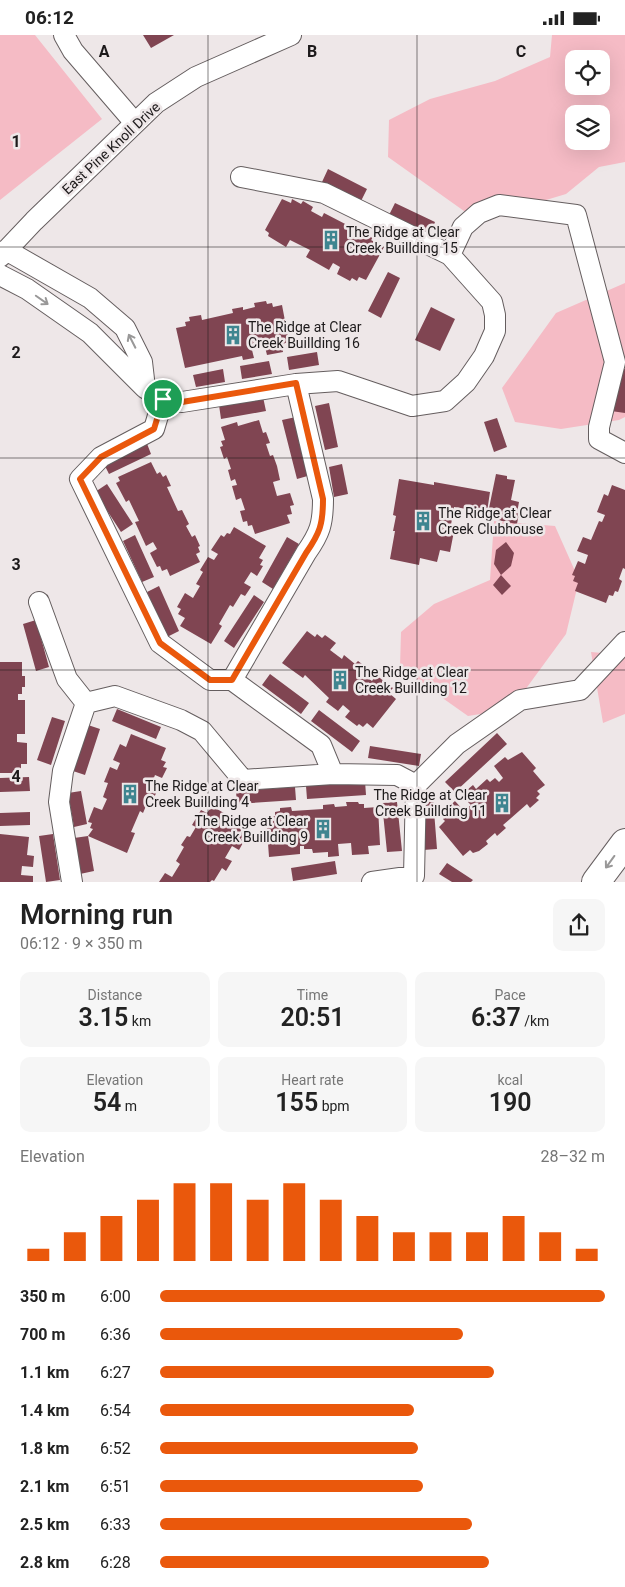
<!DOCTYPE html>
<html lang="en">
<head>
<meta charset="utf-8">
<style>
  body { margin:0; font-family:Roboto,sans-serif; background:#f6f6f6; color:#222; height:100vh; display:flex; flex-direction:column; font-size:19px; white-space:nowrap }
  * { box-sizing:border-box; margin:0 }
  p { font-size:16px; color:#767676 }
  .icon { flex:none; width:28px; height:28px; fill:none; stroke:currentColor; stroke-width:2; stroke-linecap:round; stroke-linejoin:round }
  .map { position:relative; height:847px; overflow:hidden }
  .sheet { display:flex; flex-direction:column; background:#fff; flex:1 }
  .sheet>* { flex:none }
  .controls { position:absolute; left:565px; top:15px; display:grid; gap:10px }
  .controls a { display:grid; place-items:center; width:45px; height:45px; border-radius:10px; background:#fff; box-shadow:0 5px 20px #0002; font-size:25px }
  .pin { position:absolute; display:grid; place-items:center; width:42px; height:42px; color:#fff; margin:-21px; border:2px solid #fff; border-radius:50%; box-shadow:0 1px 5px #0007 }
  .round { display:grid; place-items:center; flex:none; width:52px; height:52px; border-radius:10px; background:#f6f6f6 }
  .overview { display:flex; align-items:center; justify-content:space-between; height:85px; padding:0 20px }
  h1 { font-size:28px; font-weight:600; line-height:38px }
  .stats { display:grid; grid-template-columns:repeat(3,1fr); gap:8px; height:85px; padding:5px 20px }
  .stats div { display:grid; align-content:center; border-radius:10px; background:#f6f6f6; text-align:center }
  .stats b { font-size:25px; font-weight:600 }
  .stats small { font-size:14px; font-weight:400 }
  .stats p { font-size:14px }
  .chart { height:140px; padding:10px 20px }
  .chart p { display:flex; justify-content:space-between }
  .chart svg { width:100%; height:90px; margin-top:5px; stroke:#ea580c; stroke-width:6 }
  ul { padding:0 20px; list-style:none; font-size:16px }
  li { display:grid; grid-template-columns:80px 60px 1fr; align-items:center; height:38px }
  li i { height:12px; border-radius:6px; background:#ea580c }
  .status { display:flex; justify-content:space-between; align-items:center; height:35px; padding:0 25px; background:#fff; direction:ltr }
  .status svg { height:14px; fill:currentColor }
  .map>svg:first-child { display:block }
  .green { fill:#f5bbc5; fill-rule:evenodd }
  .building { fill:#804552 }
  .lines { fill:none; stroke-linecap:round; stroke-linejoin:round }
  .minor-casing { stroke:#655e5f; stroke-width:22 }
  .highway-casing { stroke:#655e5f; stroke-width:30 }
  .minor { stroke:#fff; stroke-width:20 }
  .highway { stroke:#fff; stroke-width:28 }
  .oneway { stroke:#999898 }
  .route-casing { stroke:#fff; stroke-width:10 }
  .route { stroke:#ea580c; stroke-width:6 }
  .grid { fill:none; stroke:#1d1a1b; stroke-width:1; stroke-opacity:0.55 }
  .labels { text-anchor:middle; stroke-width:5; stroke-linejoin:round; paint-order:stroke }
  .street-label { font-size:14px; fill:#1d1a1b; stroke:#eee7e8 }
  .poi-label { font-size:14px; fill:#1d1a1b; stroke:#eee7e8; text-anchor:start }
  .grid-label { font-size:16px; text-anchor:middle; font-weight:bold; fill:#1d1a1b; stroke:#eee7e8; stroke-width:5; stroke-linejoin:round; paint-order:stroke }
</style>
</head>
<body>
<div class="status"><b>06:12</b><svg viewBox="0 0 49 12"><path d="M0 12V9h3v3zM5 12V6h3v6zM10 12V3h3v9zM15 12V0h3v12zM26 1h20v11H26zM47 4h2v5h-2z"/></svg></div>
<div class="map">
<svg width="625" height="847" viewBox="0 0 625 847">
  <rect width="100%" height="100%" fill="#eee7e8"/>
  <path class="green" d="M0 0H35L102 84 0 165Z
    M552 0H625V127L599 132 566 159 516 174 464 176 388 122 389 85 430 64 495 46 550 22ZM574 24H601V51H574ZM574 79H601V106H574Z
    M625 248V382L619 385 561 394 515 387 502 353 556 278Z
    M494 486 555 491 579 545 566 599 511 674 468 681 400 633 401 597 434 569 490 545Z
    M591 617 625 620V679L603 688Z"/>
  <path class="building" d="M143 0H174L151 13Z
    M328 134 367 154 361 166 322 147Z
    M282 164 291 168 292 164 301 169 303 166 313 172 311 176 322 182 324 178 351 192 350 195 356 198 358 195 373 203 371 205 384 212 366 245 359 242 357 246 352 243 350 246 337 239 340 232 333 228 329 235 306 222 310 215 290 205 286 212 268 201 269 198 265 195Z
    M395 168 435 187 430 199 389 180Z
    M388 237 400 243 381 283 368 276Z
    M266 266 267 269 272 268 273 272 282 270 289 307 282 309 283 317 267 320 264 308 251 311 254 323 243 325 242 321 185 333 176 293 186 291 185 287 190 286 189 282 201 280 202 285 233 278 232 274 243 272V275L255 272 254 268Z
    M431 272 455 284 440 316 415 305Z
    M317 317 319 330 289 335 287 322Z
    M269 326 272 339 242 344 240 331Z
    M618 333 625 334V378L611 376Z
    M223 334 225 347 196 352 193 340Z
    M263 362 266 376 221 384 219 370Z
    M329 368 338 412 325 415 315 371Z
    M296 382 311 440 297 444 282 385Z
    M497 383 507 412 494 417 484 387Z
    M259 385 263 398 266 397 270 408 266 409 270 421 273 420 277 431 280 445 273 447 277 461 290 458 294 470 290 471 292 479 287 480 290 488 255 499 252 490 248 491 247 486 243 487 240 476 245 475 241 463 236 465 232 451 237 450 235 444 231 446 228 435 231 434 227 422 224 424 220 412 223 411 221 406 225 405 221 392 237 387 238 391Z
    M146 406 151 419 109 439 103 427Z
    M151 427 157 439 160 437 163 442 166 440 171 451 167 452 178 476 182 475 189 489 186 491 192 502 195 500 200 511 198 512 200 517 196 519 200 527 170 541 167 534 162 536 160 531 157 532 150 518 157 514 153 507 146 511 135 487 139 486 129 465 126 467 116 448 120 446 118 442Z
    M342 429 348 459 334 462 329 432Z
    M496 439 507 441V444L515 445 511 465 519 467 517 478H519L517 489 487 483Z
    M399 444 434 450V447L490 457 487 477 454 472 451 490 455 491 450 517 440 515 437 527 420 523 419 530 390 524 395 496H393L396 481 393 480Z
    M107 449 133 489 121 497 95 457Z
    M612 450 625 455V534L623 533 619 544 622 546 618 557 615 556 613 561 609 560 606 568 575 556 578 548 573 546 575 541 572 540 578 526 585 529 588 520 577 516 583 502 591 505 599 486 602 487 605 480 597 477 604 459 608 461Z
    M234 492 266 511 259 523 263 525 260 530 263 531 257 541 251 537 244 548 251 552 245 561 241 559 233 572 230 570 219 589 222 591 211 609 180 591 185 583 178 579 181 574 177 572 185 558 193 563 200 551 196 549 203 537 200 535 208 522 214 525 218 519 211 515 221 500 224 502 227 498 230 499Z
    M135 500 154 542 142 547 123 506Z
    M287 502 299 509 273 554 262 547Z
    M506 507 514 518 511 531 501 540 494 529 496 515Z
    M501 540 511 551 502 560 493 550Z
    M159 551 179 596 167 602 147 557Z
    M254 560 264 567 234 613 224 606Z
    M36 585 49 632 36 636 23 589Z
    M307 596 315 602 317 599 322 603 325 600 336 608 330 615 342 624 344 620 355 629 358 626 370 635 365 641 372 646 376 640 393 653 389 658 396 664 373 693 367 688 363 692 359 689 357 691 345 682 350 676 343 670 338 676 326 667 329 663 305 640 303 643 282 628Z
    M0 627H22V641H25V652H22V659H18V665H25V699H17V707L27 708V729H21V734H17V738H0Z
    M270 639 309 668 301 679 262 650Z
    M117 674 161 692 156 704 112 686Z
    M319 675 360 706 352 717 311 686Z
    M52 682 65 686 51 730 37 725Z
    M88 690 100 694 85 740 73 736Z
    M497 698 507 709 455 757 445 747Z
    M131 699 166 713 161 725 166 727 163 732 167 733 162 743 155 740 150 753 157 756 153 765 149 764 143 778 140 776 131 797 135 798 127 818 88 801 93 794 90 793 92 788 88 787 94 772 102 775 107 764 103 762 108 748 104 747 110 732 117 735 120 728 113 725 120 709 126 712Z
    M370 711 421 719 419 731 368 723Z
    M522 717 536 733 533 736 545 750 537 756 540 759 536 763 539 765 530 773 527 769 503 790 506 793 497 801 495 798 486 806 488 809 479 816 473 818 470 815 463 821 439 792 445 786 443 784 447 780 444 776 455 766 464 776 471 770 461 760 473 750 476 754 487 744 490 747 495 743 499 747 503 743 494 731 505 722 508 725Z
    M29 742 30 756 0 757V743Z
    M365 746 366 760 307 764 306 751Z
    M295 752 296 765 237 769 236 756Z
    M81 756 87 789 74 792 68 758Z
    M433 763 437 814 423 815 419 764Z
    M346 767H358L359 769H364V773L378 772 380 810 368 811 369 819 352 820 351 808 338 809 339 821 328 822V817L313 818 312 814H304V811H300V819L269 822 266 781H275V777L280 776V773L291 772 292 776 323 774V770L334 769 335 772 347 771Z
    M397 767 402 816 387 817 382 768Z
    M212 771 244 790 240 797 244 799 241 804 244 806 239 815 232 811 225 823 232 826 226 836 222 833 214 846 212 845 210 847H159L165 838 172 842 180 829 176 826 184 812 181 810 187 801 190 802 196 792 192 790 201 775 207 778Z
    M30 777V790L0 791V778Z
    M0 799 29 802 27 820 34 821 33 832 22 831 21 840 33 841V847H0Z
    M53 799 60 845 46 847 39 801Z
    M88 801 94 836 80 839 74 803Z
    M335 826 337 839 293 846 291 833Z
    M447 828 473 845 471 847H452L439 839Z"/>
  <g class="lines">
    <defs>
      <path id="minor" d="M64 0 73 16 135 88
        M6 215 90 263 125 293 142 327 145 353
        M450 220 463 192 479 178 499 170 576 180 615 327 599 392V404L625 418
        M0 222 34 186 156 68 196 42 291 0
        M0 240 27 254 90 298 145 353 163 364 182 367 296 349 338 346 412 371 445 366 466 347 484 321 495 296V280L492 267 450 220 324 158 241 142
        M163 364 154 394 101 422 80 444 160 608 210 645H232L306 518C320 498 323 489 323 464L296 349
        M39 567 67 644 86 668 115 661 181 685 202 696 243 745 333 739 321 710 232 645
        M333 739 397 740 416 750 414 841 372 847
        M416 750 457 709 520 665 580 655 625 607
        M72 847 59 767 63 736 86 668"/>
      <path id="highway" d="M596 847 625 808"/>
    </defs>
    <use href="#minor" class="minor-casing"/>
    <use href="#highway" class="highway-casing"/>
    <use href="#minor" class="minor"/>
    <use href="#highway" class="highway"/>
  </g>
  <defs><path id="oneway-shaft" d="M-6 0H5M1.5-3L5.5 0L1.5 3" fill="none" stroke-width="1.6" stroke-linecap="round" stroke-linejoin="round" transform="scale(1.25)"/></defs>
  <g class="oneway">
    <use href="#oneway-shaft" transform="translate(42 265) rotate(35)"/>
    <use href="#oneway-shaft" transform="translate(132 306) rotate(-117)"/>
    <use href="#oneway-shaft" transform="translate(610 827) rotate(126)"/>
  </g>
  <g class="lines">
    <defs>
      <path id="route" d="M296 348 323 464C323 489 320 498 306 518L232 645H210L160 608 80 444 101 422 154 394 163 364 182 367Z"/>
    </defs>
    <use href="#route" class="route-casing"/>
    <use href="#route" class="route"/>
  </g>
  <path class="grid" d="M208 0V847M417 0V847M0 212H625M0 423H625M0 635H625"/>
  <defs>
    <symbol id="building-bare" viewBox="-9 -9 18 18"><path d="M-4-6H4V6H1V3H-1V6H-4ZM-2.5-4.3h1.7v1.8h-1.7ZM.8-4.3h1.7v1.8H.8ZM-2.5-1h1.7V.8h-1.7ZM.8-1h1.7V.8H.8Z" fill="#3f8590" stroke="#eee7e8" stroke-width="2.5" paint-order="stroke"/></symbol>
  </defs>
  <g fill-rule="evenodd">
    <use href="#building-bare" x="317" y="191" width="28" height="28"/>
    <use href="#building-bare" x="219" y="286" width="28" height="28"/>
    <use href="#building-bare" x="409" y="472" width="28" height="28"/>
    <use href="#building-bare" x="326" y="631" width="28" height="28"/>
    <use href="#building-bare" x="116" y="745" width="28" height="28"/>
    <use href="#building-bare" x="488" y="754" width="28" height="28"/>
    <use href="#building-bare" x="309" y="780" width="28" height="28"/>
  </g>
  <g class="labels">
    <g class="street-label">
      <text transform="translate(111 113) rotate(-43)" y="5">East Pine Knoll Drive</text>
    </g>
    <g class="poi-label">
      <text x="346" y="202">The Ridge at Clear<tspan x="346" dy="16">Creek Buillding 15</tspan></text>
      <text x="248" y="297">The Ridge at Clear<tspan x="248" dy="16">Creek Buillding 16</tspan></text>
      <text x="438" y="483">The Ridge at Clear<tspan x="438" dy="16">Creek Clubhouse</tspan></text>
      <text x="355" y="642">The Ridge at Clear<tspan x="355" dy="16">Creek Buillding 12</tspan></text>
      <text x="145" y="756">The Ridge at Clear<tspan x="145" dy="16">Creek Buillding 4</tspan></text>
      <text x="487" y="765" text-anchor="end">The Ridge at Clear<tspan x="487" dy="16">Creek Buillding 11</tspan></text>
      <text x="308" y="791" text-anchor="end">The Ridge at Clear<tspan x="308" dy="16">Creek Buillding 9</tspan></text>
    </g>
  </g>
  <g class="grid-label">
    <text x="104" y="22">A</text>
    <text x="312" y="22">B</text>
    <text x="521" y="22">C</text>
    <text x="16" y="112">1</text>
    <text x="16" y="323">2</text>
    <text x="16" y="535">3</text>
    <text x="16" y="747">4</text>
  </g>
</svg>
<div class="controls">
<a><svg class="icon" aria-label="locate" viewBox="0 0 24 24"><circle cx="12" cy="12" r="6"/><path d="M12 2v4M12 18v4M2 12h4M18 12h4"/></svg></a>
<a><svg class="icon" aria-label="layers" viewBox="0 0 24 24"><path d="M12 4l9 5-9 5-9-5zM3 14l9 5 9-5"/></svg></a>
</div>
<div class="pin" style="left:163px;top:364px;background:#1e9e55"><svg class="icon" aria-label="arrive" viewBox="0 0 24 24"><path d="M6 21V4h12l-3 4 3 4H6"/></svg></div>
</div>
<section class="sheet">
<div class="overview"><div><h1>Morning run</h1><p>06:12 · 9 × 350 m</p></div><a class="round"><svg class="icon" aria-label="share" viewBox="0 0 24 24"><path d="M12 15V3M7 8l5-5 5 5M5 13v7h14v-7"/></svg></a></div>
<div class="stats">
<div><p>Distance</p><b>3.15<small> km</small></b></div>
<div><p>Time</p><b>20:51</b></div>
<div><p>Pace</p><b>6:37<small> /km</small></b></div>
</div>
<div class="stats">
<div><p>Elevation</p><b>54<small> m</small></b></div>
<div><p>Heart rate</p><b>155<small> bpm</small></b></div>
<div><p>kcal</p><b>190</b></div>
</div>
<div class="chart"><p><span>Elevation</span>28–32 m</p>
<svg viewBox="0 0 160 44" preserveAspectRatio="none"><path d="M5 44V38M15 44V30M25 44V22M35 44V14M45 44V6M55 44V6M65 44V14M75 44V6M85 44V14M95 44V22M105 44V30M115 44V30M125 44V30M135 44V22M145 44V30M155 44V38"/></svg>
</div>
<ul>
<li><b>350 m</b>6:00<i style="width:100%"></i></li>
<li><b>700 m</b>6:36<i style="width:68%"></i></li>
<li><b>1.1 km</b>6:27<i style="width:75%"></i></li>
<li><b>1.4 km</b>6:54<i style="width:57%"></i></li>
<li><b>1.8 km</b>6:52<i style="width:58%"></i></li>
<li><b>2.1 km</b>6:51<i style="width:59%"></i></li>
<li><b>2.5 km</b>6:33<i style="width:70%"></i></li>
<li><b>2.8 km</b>6:28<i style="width:74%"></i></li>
</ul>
</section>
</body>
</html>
